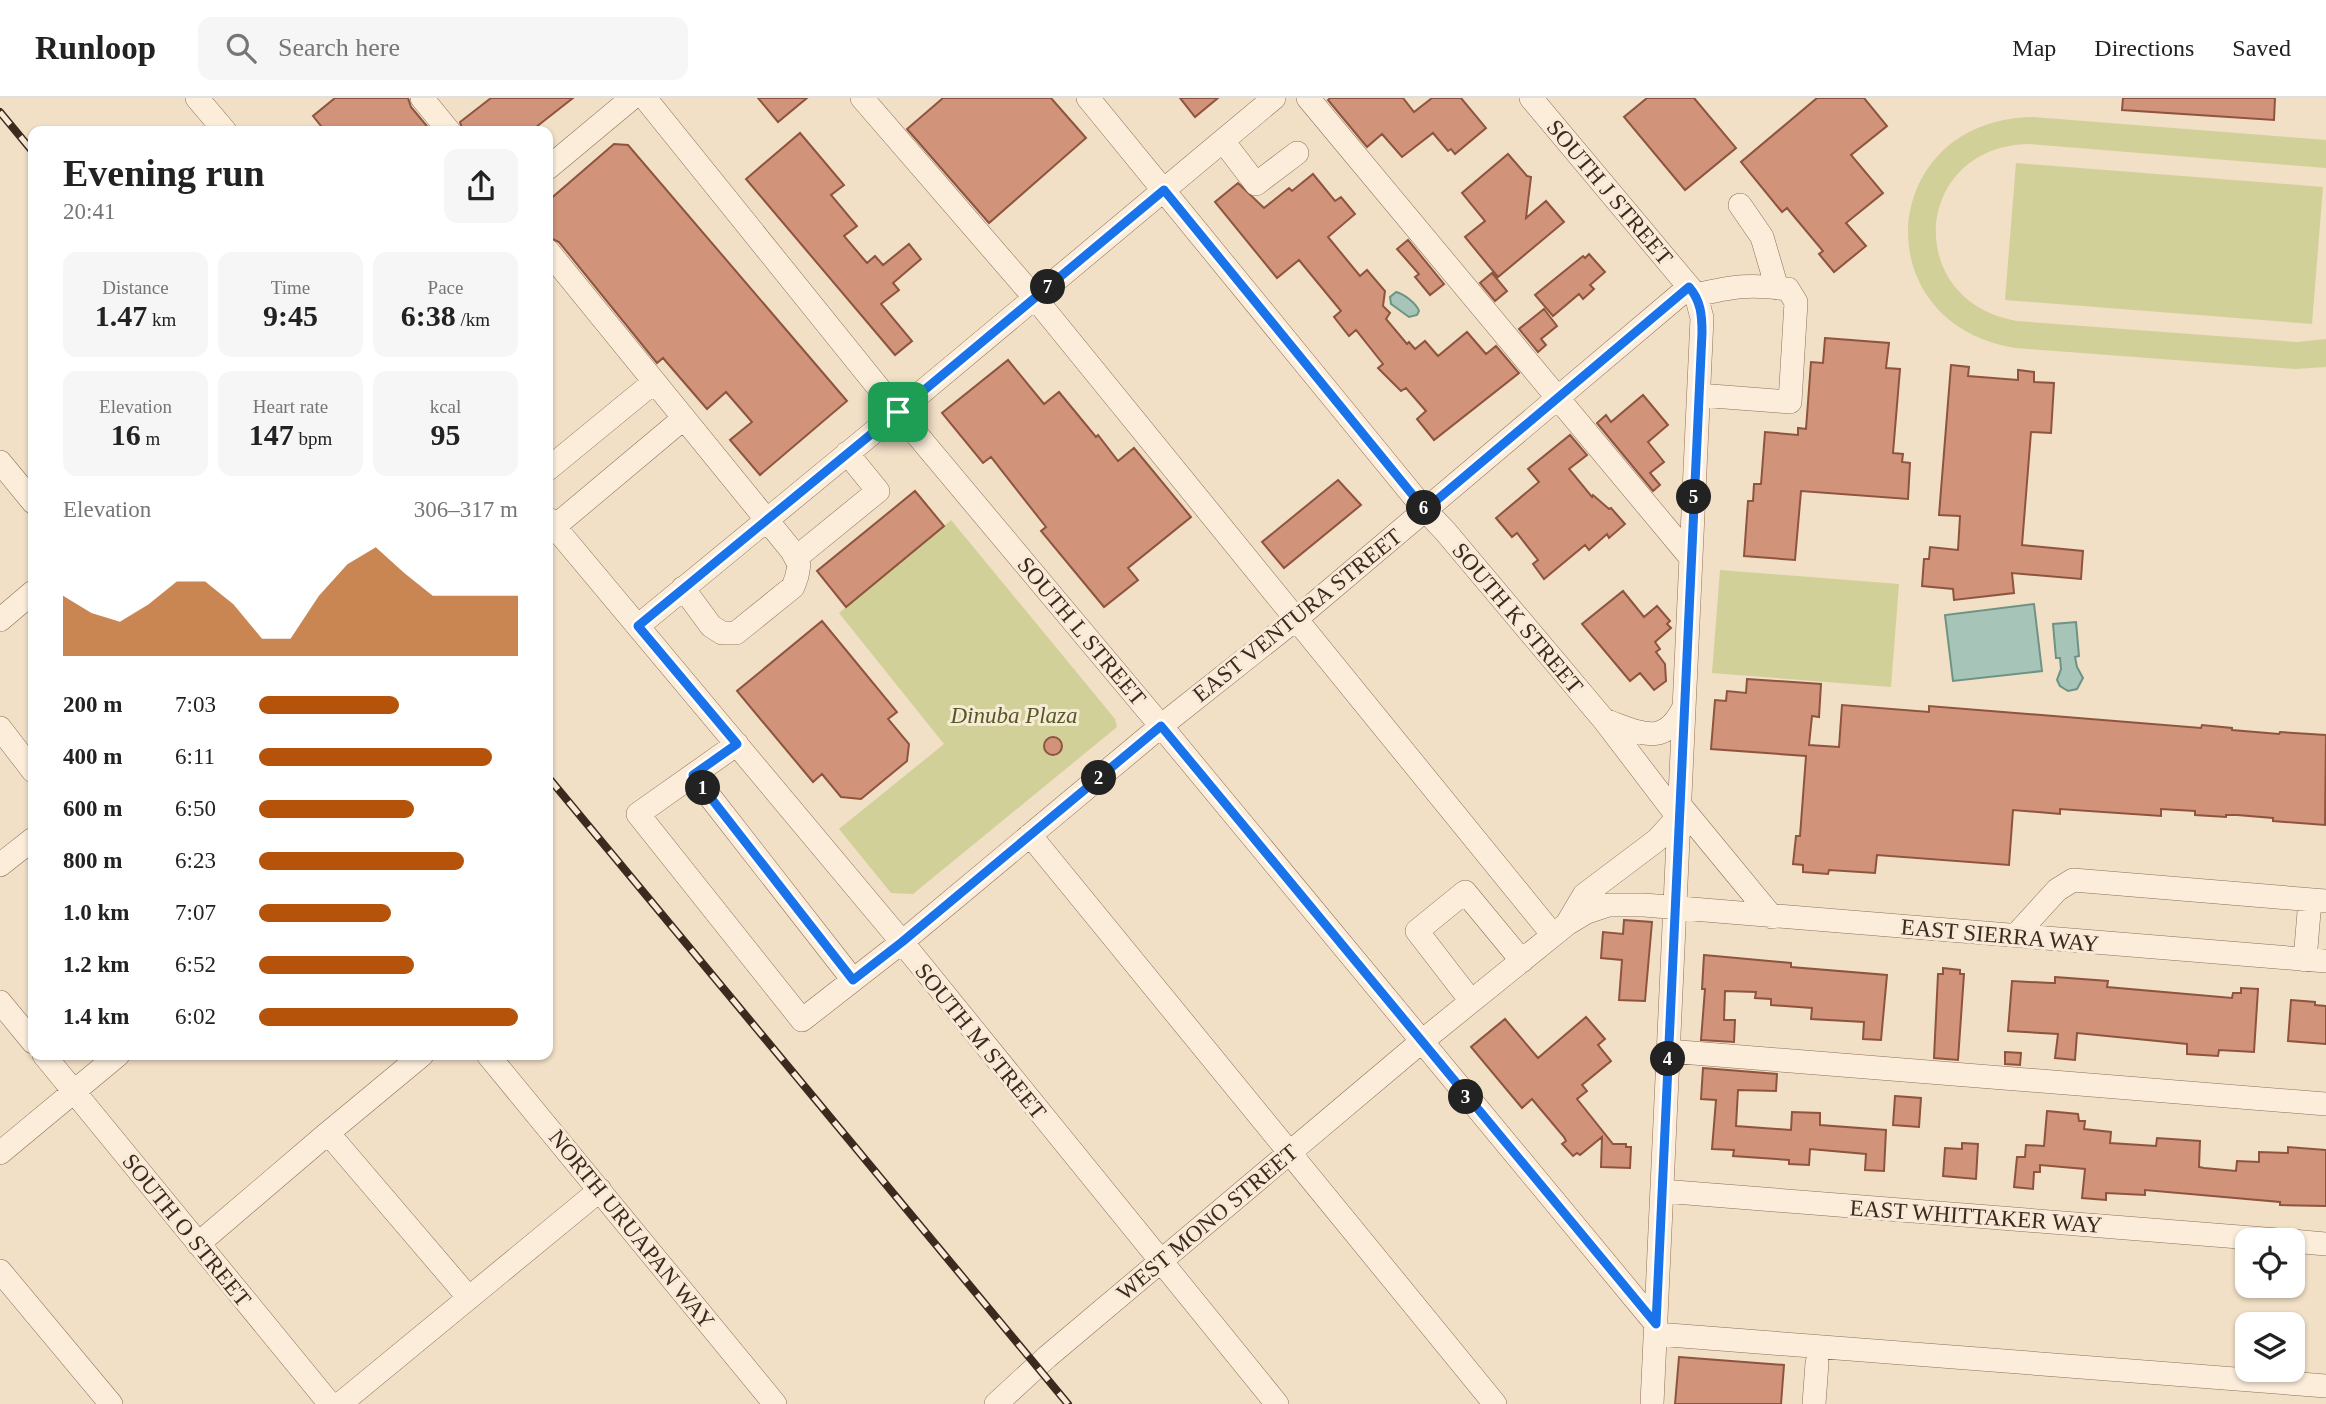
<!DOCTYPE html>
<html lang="en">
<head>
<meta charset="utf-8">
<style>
  body { margin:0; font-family:Georgia,serif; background:#f6f6f6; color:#222; height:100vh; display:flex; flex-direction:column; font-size:26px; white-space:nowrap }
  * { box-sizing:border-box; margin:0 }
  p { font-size:23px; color:#767676 }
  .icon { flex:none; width:38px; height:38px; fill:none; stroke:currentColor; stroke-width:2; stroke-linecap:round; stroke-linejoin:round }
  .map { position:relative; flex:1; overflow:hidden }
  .sheet { position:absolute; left:28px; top:28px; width:525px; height:934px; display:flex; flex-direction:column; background:#fff; border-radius:14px; box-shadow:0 2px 5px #0004 }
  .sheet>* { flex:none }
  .controls { position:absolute; left:2235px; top:1130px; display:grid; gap:14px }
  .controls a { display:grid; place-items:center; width:70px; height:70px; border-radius:14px; background:#fff; box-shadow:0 2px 5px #0004; font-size:35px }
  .pin { position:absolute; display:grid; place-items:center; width:60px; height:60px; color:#fff; margin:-30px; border-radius:14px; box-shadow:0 4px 10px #0006 }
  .km { position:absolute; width:35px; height:35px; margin:-18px; border-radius:50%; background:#222; color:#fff; font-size:19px; line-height:35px; text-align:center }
  .round { display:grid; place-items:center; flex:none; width:74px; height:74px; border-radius:14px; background:#f6f6f6 }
  .headline { display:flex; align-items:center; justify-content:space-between; height:119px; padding:0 35px }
  h1 { font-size:38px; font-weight:700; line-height:52px }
  .stats { display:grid; grid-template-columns:repeat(3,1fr); gap:10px; height:119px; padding:7px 35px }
  .stats div { display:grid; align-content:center; border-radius:14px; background:#f6f6f6; text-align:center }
  .stats b { font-size:30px; font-weight:700 }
  .stats small { font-size:19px; font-weight:400 }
  .stats p { font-size:19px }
  .chart { height:196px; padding:14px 35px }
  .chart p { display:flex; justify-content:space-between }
  .chart svg { width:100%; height:126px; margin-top:7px; fill:#b45309; opacity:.7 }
  ul { padding:0 35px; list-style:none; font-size:23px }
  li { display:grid; grid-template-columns:112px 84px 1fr; align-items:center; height:52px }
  li i { height:18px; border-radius:9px; background:#b45309 }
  header { display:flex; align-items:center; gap:42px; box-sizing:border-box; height:98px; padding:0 35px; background:#fff; border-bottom:2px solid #e0e0e0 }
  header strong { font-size:33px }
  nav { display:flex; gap:38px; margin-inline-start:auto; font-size:24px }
  .search { width:490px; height:63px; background:#f6f6f6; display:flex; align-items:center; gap:18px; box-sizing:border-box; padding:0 24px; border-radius:14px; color:#767676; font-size:26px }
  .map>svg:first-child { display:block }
  .green { fill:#d0d098 }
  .water { fill:#a7c4b8; stroke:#6d9385; stroke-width:2 }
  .building { fill:#d1937a; stroke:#8e543e; stroke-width:2 }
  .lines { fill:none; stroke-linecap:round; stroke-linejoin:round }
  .minor-casing { stroke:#8d6f5a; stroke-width:24 }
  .minor { stroke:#fbedda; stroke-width:23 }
  .rail-casing { stroke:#3d2a1f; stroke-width:8 }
  .rail { stroke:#f8ead6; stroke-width:5; stroke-dasharray:16; stroke-linecap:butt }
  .route-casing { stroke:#fff; stroke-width:14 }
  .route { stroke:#1a73e8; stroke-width:9 }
  .labels { text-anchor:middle; stroke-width:6; stroke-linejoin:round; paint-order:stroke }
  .street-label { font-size:23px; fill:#3d2a1f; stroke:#f8ead6 }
  .park-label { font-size:23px; font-style:italic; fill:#535a24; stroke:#f8ead6 }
</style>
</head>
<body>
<header>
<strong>Runloop</strong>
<div class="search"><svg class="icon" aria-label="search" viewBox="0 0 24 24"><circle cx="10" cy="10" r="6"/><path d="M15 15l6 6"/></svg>Search here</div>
<nav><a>Map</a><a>Directions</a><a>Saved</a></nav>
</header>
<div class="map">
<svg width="2326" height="1306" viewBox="0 0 2326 1306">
  <rect width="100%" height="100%" fill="#f1dfc6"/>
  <path class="green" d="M2033 19 2326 42V70L2030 46C1913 47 1901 203 2017 223L2297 244 2326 241V269L2295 271 2015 250C1862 225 1878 21 2033 19Z
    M2016 65 2323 89 2312 226 2005 202Z
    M951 422 1115 621 1117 629 913 796 891 795 839 731 944 646 839 515Z
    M1720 472 1899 486 1891 589 1712 575Z"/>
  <path class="water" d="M1396 194C1404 196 1416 205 1419 213L1417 217 1409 219 1391 206 1390 199Z
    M2034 506 2042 573 1953 583 1945 517Z
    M2076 524 2079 558 2075 559 2077 569 2083 580 2077 591 2068 593 2060 588 2057 582 2061 571 2060 560H2056L2053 526Z"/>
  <path class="building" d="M335 0H408L411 9 431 33H325L313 18Z
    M491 0H573L531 33H463L460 24Z
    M758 0H807L778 24Z
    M943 0H1051L1086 40 989 125 907 31Z
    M1180 0H1218L1195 19Z
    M1330 0H1403L1414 14 1432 0H1461L1486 30 1455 56 1451 51 1448 53 1433 35 1402 59 1382 36 1367 49 1328 2Z
    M1647 0H1694L1736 50 1685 92 1624 19Z
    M1817 0H1864L1887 28 1851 57 1883 95 1846 125 1866 148 1834 174 1819 156 1823 153 1787 110 1782 114 1741 64Z
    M2123 0H2275L2274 22 2122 12Z
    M800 35 844 87 831 97 857 128 844 138 867 165 875 158 883 167 909 146 921 161 893 185 899 192 881 206 912 243 895 257 746 81Z
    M614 46 628 47 847 303 760 377 730 342 752 324 726 294 707 311 663 260 657 265 559 144 548 139V103Z
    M1508 56 1527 78 1531 79 1526 120 1546 103 1564 124 1498 179 1465 139 1485 123 1462 95Z
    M1313 76 1335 103 1341 99 1355 116 1328 139 1360 178 1367 172 1385 193 1383 208 1390 215 1386 221 1407 246 1409 244 1415 251 1425 243 1438 258 1467 234 1486 256 1496 248 1519 275 1434 342 1417 321 1426 313 1406 290 1401 293 1378 270 1383 266 1356 232 1349 238 1334 219 1341 213 1299 162 1277 180 1215 104 1238 85 1264 110 1289 90 1292 93Z
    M1408 142 1444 186 1430 197 1415 179 1419 176 1397 151Z
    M1589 156 1605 174 1590 187 1594 191 1583 201 1579 196 1553 218 1535 197 1583 158 1585 160Z
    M1492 175 1507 193 1495 203 1480 185Z
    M1544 211 1557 228 1541 241 1546 247 1538 254 1519 231Z
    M1825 240 1889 245 1886 270 1900 271 1893 355 1903 356 1902 364 1910 365 1908 401 1801 393 1795 462 1744 458 1748 403H1753L1754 386H1761L1765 334 1798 337V330L1806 331 1811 264 1823 265Z
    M1008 262 1044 306 1059 294 1096 339 1098 337 1118 363 1134 350 1191 419 1128 470 1138 482 1104 509 1041 433 1046 429 991 359 983 365 942 315Z
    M1951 267 1969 269 1968 278 2018 282V272L2034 274V284L2054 285 2051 335 2031 334 2022 447 2083 453 2081 481 2012 475 2014 495 1954 502 1953 491 1922 488 1924 461H1929L1930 449 1958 452 1960 418 1939 417Z
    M1643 297 1668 327 1648 344 1664 364 1650 375 1660 387 1653 393 1597 325 1606 317 1611 324Z
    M1570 337 1587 357 1569 371 1592 399 1593 397 1609 411 1611 410 1625 426 1609 440 1607 436 1589 452 1585 447 1544 481 1533 466 1538 462 1517 435 1512 439 1496 420 1539 384 1528 371Z
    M1338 382 1361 407 1284 470 1262 444Z
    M915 393 944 428 846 509 817 473Z
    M1623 493 1644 519 1657 508 1670 523 1667 526 1671 530 1655 544 1660 551 1656 554 1665 566 1666 583 1654 592 1640 575 1630 583 1582 526Z
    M822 523 897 614 888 621 909 646 907 663 861 701 841 699 822 676 813 684 737 593Z
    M1747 581 1821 586 1819 619 1812 618 1809 647 1839 649 1842 607 1929 614V608L2201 630 2202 627 2232 630V632L2279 636 2280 634 2326 637 2325 727 2273 723V720L2237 717H2226V719L2195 717V713L2161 711V718L2060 711V716L2013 712 2009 767 1877 757 1875 775 1829 772 1828 776 1803 774V767L1793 766 1796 738H1800L1806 658 1711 651 1715 602 1726 603 1727 593 1746 595Z
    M1044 648a9 9 0 1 1 18 0a9 9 0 1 1-18 0Z
    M1624 822 1652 824 1645 903 1619 902 1622 862 1601 860 1603 834 1623 836Z
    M1704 857 1791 865V869L1887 877 1881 942 1863 941 1864 924 1811 921 1812 910 1771 907V901L1755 900 1756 894 1725 893 1724 922H1735L1734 944 1701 942 1705 891H1702Z
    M1943 870 1960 872V876H1964L1958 962 1934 960 1938 876H1943Z
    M2055 879 2108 883 2107 889 2232 900 2233 895H2241V890L2258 891 2254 954 2219 952 2218 958 2187 956V946L2077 935 2075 962 2055 960 2058 936 2008 933 2012 883 2051 885H2055Z
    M2291 902 2315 904V907L2326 908V946L2288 943Z
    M1586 919 1605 941 1598 947 1611 963 1582 987 1587 993 1577 1001 1613 1046H1626V1049H1631L1630 1070 1601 1069 1602 1039 1580 1057 1577 1055 1573 1058 1562 1046 1566 1043 1564 1039 1532 1001 1522 1010 1471 949 1505 921 1538 960Z
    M2005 954 2021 955 2020 967 2005 966Z
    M1703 970 1777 976 1776 993 1738 992 1736 1028 1791 1032 1792 1014 1820 1015V1027L1886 1032 1884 1073 1865 1072 1866 1056 1810 1051 1809 1067 1789 1066V1062L1733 1058 1734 1052 1712 1051 1716 1002 1701 1001Z
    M1895 998 1921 1000 1919 1029 1893 1027Z
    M2047 1013 2078 1016 2079 1023H2085L2084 1031 2111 1034 2110 1045 2156 1048 2157 1040 2200 1043 2199 1069 2204 1070 2236 1073 2237 1063 2259 1064V1054L2288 1055V1049L2326 1052V1108L2280 1107V1104L2145 1092V1097L2106 1095V1102L2082 1100 2085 1071 2040 1067V1074H2034L2033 1091 2014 1089 2017 1059H2025L2026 1047 2044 1048Z
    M1962 1045 1978 1046 1976 1081 1943 1078 1945 1050 1962 1051Z
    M1679 1259 1784 1267 1781 1306H1675Z"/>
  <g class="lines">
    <defs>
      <path id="minor" d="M197 0 225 33
        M422 0 449 33
        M645 0 898 314 1161 628 1656 1226
        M862 0 1035 200 1553 837
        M1088 0 1425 412 1445 433 1604 622 1678 719
        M1308 0 1691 460
        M1531 0 1696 197 1702 220 1652 1306
        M1223 43 1256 86 1297 55
        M548 70 632 0
        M1740 107 1762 139 1777 190
        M548 153 792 453 799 466 797 478 793 489 736 535H722L711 528 683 490
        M1696 197C1734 188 1750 186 1788 191L1796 204 1790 304 1699 297
        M0 364 33 404
        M548 371 654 284
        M548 421 902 844 1277 1306
        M554 429 684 320
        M797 459 878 393 847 355
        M0 522 33 494
        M638 528 898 314 1274 0
        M1604 622C1639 634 1664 651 1684 609
        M0 630 33 673
        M737 646 638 716 802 922 902 844 1161 628 1296 521 1689 189
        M693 677 853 882
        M1679 706 1772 819
        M1030 737 1495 1306
        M0 767 33 741
        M1568 824 1584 797 1657 742 1678 719
        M2015 838 2057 792 2073 782 2326 803
        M2305 862 2310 802
        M1471 903 1417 833 1465 794 1522 863
        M0 904 33 944
        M1668 953 2326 1006
        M44 957 330 1306
        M488 957 775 1306
        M328 1035 422 957
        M0 1055 118 957
        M1662 1093 2290 1143
        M2292 1143 2326 1146
        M198 1146 328 1035 469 1200
        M0 1173 111 1306
        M1656 1236 2326 1288
        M340 1306 600 1092
        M996 1306 1047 1259 1421 944 1567 826 1587 814 1608 807H1644L2326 863
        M1814 1306 1817 1265"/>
    </defs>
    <use href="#minor" class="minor-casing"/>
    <use href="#minor" class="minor"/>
    <defs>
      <path id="rail" d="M0 14 33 54
        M548 679 1068 1306"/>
    </defs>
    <use href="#rail" class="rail-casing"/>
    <use href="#rail" class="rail"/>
  </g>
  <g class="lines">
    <defs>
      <path id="route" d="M1164 92 1425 412 1689 189C1701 203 1702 217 1702 235L1656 1226 1161 628 902 844 853 882 693 677 737 646 638 528 898 314Z"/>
    </defs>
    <use href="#route" class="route-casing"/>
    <use href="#route" class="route"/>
  </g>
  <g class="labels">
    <g class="street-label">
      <text transform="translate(1610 94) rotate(50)" y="8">SOUTH J STREET</text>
      <text transform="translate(1297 517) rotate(-39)" y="8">EAST VENTURA STREET</text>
      <text transform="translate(1518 520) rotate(50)" y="8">SOUTH K STREET</text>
      <text transform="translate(1082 533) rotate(50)" y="8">SOUTH L STREET</text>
      <text transform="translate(2000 837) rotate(5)" y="8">EAST SIERRA WAY</text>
      <text transform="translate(981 943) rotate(51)" y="8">SOUTH M STREET</text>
      <text transform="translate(1976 1118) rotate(4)" y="8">EAST WHITTAKER WAY</text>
      <text transform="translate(1207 1124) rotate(-40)" y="8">WEST MONO STREET</text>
      <text transform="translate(632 1131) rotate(51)" y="8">NORTH URUAPAN WAY</text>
      <text transform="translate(187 1132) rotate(51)" y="8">SOUTH O STREET</text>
    </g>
    <g class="park-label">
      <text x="1014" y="625">Dinuba Plaza</text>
    </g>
  </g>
</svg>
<div class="controls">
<a><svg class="icon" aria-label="locate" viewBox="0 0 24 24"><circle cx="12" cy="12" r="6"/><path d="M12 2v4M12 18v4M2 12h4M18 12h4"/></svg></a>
<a><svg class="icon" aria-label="layers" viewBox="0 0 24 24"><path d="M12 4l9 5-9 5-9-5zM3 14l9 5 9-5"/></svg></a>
</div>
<div class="pin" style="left:898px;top:314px;background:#1e9e55"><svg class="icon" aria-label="arrive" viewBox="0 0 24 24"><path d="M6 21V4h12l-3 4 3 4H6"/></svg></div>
<b class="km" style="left:703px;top:690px">1</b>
<b class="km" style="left:1099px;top:680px">2</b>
<b class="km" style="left:1466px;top:999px">3</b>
<b class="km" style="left:1668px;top:961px">4</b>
<b class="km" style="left:1694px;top:399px">5</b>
<b class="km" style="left:1424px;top:410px">6</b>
<b class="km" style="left:1048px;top:189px">7</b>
<section class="sheet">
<div class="headline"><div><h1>Evening run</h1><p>20:41</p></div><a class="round"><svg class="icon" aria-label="share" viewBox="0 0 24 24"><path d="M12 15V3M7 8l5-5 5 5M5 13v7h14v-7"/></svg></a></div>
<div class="stats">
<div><p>Distance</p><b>1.47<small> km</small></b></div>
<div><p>Time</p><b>9:45</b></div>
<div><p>Pace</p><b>6:38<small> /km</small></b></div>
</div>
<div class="stats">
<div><p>Elevation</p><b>16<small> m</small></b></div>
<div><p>Heart rate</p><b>147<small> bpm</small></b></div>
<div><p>kcal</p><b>95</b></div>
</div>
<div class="chart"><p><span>Elevation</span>306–317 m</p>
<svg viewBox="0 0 160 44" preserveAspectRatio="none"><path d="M0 44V23L10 29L20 32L30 26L40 18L50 18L60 26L70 38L80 38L90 23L100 12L110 6L120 15L130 23L140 23L150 23L160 23V44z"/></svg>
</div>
<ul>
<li><b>200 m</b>7:03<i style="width:54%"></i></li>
<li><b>400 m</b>6:11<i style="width:90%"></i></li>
<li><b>600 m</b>6:50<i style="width:60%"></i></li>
<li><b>800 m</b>6:23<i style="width:79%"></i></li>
<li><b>1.0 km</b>7:07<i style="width:51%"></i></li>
<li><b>1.2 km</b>6:52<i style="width:60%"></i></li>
<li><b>1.4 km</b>6:02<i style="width:100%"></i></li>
</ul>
</section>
</div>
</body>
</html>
